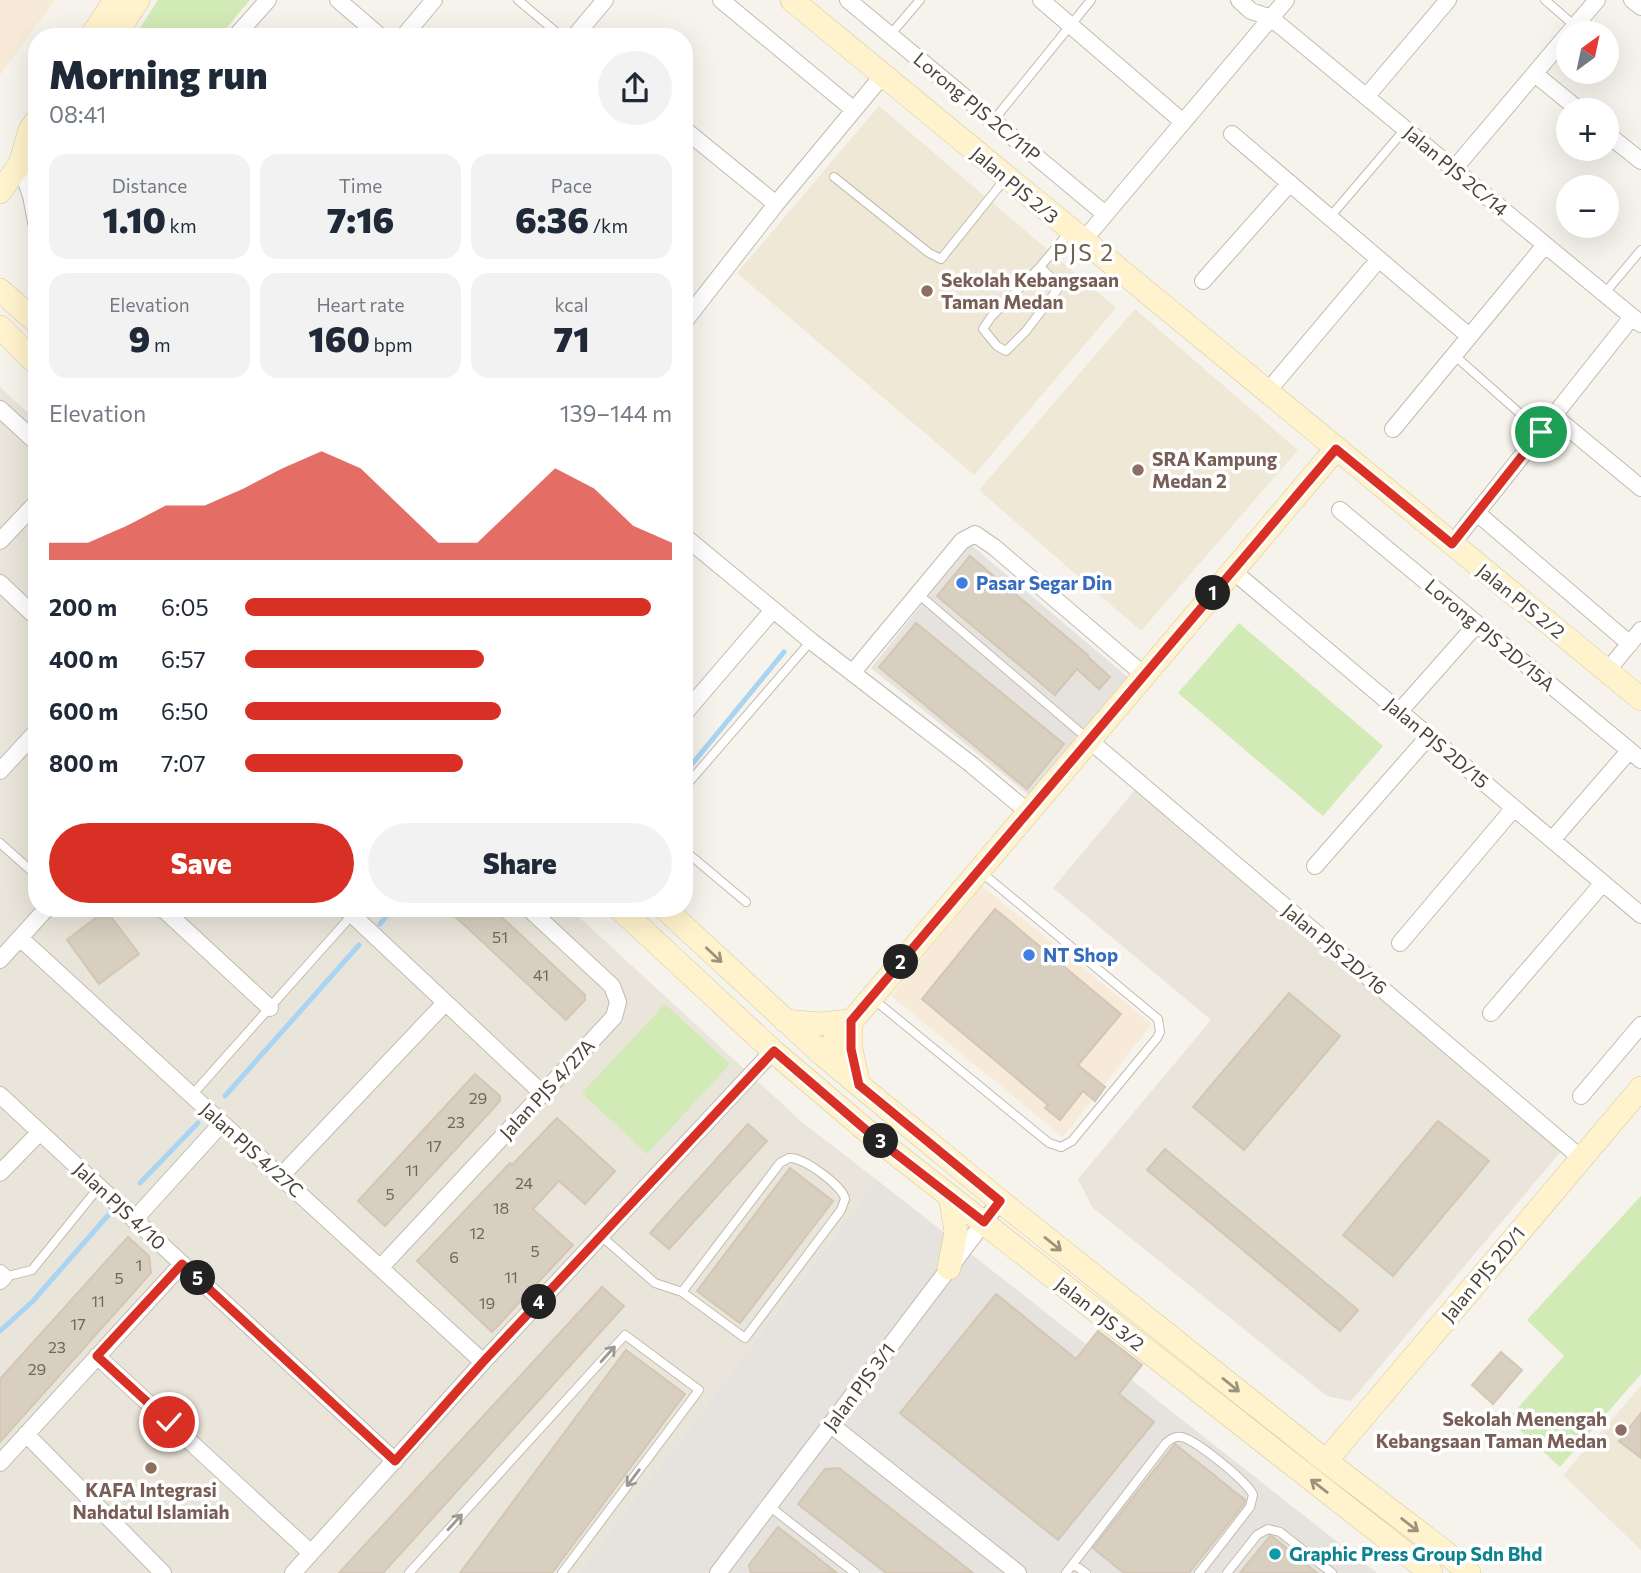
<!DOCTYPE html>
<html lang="en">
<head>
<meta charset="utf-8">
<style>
  body { margin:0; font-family:Commissioner,sans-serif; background:#f2f2f3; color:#1f2937; height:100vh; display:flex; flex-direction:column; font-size:26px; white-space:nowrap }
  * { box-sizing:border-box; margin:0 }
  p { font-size:23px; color:#747a83 }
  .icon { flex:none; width:38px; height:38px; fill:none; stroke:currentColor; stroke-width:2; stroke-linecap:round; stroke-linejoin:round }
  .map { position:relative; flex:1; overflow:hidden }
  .panel { position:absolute; left:28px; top:28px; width:665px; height:889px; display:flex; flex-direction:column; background:#fff; border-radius:28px; box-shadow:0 7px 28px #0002 }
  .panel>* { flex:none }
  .needle { width:46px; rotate:33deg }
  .tools { position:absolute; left:1556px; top:21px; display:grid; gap:14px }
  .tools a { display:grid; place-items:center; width:63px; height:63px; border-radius:50%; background:#fff; box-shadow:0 7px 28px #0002; font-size:35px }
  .pin { position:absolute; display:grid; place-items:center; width:60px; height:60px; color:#fff; margin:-30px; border:4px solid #fff; border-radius:50%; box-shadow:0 2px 7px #0007 }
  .km { position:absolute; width:35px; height:35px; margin:-18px; border-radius:50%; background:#222; color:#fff; font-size:19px; line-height:35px; text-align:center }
  .round { display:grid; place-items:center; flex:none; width:74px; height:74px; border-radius:37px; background:#f2f2f3 }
  .summary { display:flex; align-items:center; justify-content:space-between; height:119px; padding:0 21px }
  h1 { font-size:38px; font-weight:800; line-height:52px }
  .figures { display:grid; grid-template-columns:repeat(3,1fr); gap:10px; height:119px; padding:7px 21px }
  .figures div { display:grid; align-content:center; border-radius:18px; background:#f2f2f3; text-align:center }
  .figures b { font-size:35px; font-weight:800 }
  .figures small { font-size:19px; font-weight:400 }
  .figures p { font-size:19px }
  .chart { height:196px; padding:14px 21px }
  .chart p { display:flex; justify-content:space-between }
  .chart svg { width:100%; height:126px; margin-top:7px; fill:#d93025; opacity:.7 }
  .button { display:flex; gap:14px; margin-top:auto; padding:14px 21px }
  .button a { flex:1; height:80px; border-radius:42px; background:#d93025; color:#fff; font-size:28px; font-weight:800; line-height:80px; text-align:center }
  .button a+a { background:#f2f2f3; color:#1f2937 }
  ul { padding:0 21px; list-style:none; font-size:23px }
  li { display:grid; grid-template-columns:112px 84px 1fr; align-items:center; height:52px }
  li i { height:18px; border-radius:9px; background:#d93025 }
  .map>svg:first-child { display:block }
  .residential { fill:#eae5da }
  .commercial { fill:#f7ead8 }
  .industrial { fill:#e6e2dd }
  .education { fill:#efe8d6 }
  .green { fill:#d2eab5 }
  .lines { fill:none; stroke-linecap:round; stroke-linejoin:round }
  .stream { stroke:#a9d4f2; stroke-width:5 }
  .building { fill:#d8cfc1; stroke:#d3c7b4; stroke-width:2 }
  .lane-casing { stroke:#c2bbae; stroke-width:10 }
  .street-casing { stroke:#c2bbae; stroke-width:18 }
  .secondary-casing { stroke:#d6c79b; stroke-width:24 }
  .lane { stroke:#fff; stroke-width:8 }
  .street { stroke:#fff; stroke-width:16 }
  .secondary { stroke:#fff3cd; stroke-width:23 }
  .oneway { stroke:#9c937c }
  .oneway2 { stroke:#9c9892 }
  .route-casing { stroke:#fff; stroke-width:14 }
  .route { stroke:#d93025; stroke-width:9 }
  .education-dot { fill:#8d6e63; stroke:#fff; stroke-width:2.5 }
  .shop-dot { fill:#3f7fe0; stroke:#fff; stroke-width:2.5 }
  .culture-dot { fill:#0f9aa8; stroke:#fff; stroke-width:2.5 }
  .labels { text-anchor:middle; stroke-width:7; stroke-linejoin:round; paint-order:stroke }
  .number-label { font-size:16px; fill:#6e675b }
  .street-label { font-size:19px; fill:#4b4439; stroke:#fff }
  .education-label { font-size:19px; font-weight:bold; fill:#785e54; stroke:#fff; text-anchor:start }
  .shop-label { font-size:19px; font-weight:bold; fill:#366cbe; stroke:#fff; text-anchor:start }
  .culture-label { font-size:19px; font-weight:bold; fill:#0d838f; stroke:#fff; text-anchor:start }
  .quarter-label { font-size:23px; letter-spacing:2px; fill:#6e6250; stroke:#fff }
</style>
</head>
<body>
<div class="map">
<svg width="1641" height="1573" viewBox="0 0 1641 1573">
  <rect width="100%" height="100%" fill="#f6f3ec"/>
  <path class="residential" d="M0 387 37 421V908H569L803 1123 877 1180 579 1573H0Z
    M1135 790 1563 1149 1351 1401 1327 1396 1092 1207 1078 1179 1211 1020 1053 888Z"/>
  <path class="commercial" d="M0 0H55L0 75Z
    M982 886 1152 1024 1063 1137 891 996Z"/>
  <path class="industrial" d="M970 544 1130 679 1030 796 871 668Z
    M877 1180 1377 1573H579Z"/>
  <path class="education" d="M879 106 1116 308 974 475 737 273Z
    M1135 309 1298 450 1141 631 979 490Z
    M1641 1386V1550L1563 1475Z"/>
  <path class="green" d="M158 0H250L219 37H134Z
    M1239 623 1383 746 1323 816 1178 693Z
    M665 1004 730 1064 647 1154 582 1093Z
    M1641 1196V1374L1560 1467 1508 1419 1564 1356 1527 1320Z"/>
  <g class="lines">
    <path class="stream" d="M684 774 784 652
      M380 924 393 908
      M225 1096 359 945
      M140 1183 198 1123
      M0 1331 32 1302 111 1212"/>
  </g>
  <path class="building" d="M970 556 1088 655 1087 656 1110 677 1099 689 1077 669 1055 695 937 596Z
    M916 623 1064 744 1027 789 879 667Z
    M446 908H492L585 995V1000L566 1020Z
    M995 909 1121 1014 1078 1065 1105 1087 1095 1101 1083 1091 1060 1120 1045 1108 1048 1105 922 999Z
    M106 910 139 954 99 984 67 940Z
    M1289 993 1340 1036 1244 1150 1193 1107Z
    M475 1074 500 1096V1101L385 1226 358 1201Z
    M557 1118 615 1171 585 1204 559 1181 533 1209 573 1245 492 1332 417 1261 510 1163 512 1165Z
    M1438 1121 1489 1161 1393 1276 1343 1235Z
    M748 1124 767 1141 669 1249 650 1233Z
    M1165 1149 1358 1310 1340 1331 1147 1170Z
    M790 1168 833 1201 740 1323 697 1291Z
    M128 1237 149 1256 151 1273 0 1442V1379Z
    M602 1287 624 1306 383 1573H339Z
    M996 1294 1076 1359 1098 1331 1142 1365 1119 1394 1154 1422 1058 1540 900 1413Z
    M626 1350 685 1394 552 1573H460Z
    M1501 1352 1522 1370 1493 1404 1472 1385Z
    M1641 1413V1458L1619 1441Z
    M1175 1444 1245 1500 1244 1504 1189 1573H1124L1093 1548Z
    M839 1468 973 1573H886L798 1504 825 1469Z
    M778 1527 837 1573H751L749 1565Z
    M1270 1536 1273 1537 1317 1573H1240Z"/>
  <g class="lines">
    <defs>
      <path id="lane" d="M518 0 562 37
        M1545 0 1575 26
        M890 35 920 0
        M993 121 1091 0
        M834 177 929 253 941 259 1005 179
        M1330 217 1405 129
        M1040 267 1060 286 1026 331 1006 351 997 346 983 329 991 317 1040 267 1070 231
        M1604 294 1641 250
        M1454 355 1541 432
        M917 593 1088 739
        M684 788 811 641
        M0 843 37 876
        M684 850 746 902
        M872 998 1049 1143 1061 1147 1072 1141 1157 1038 1160 1032 1158 1019 981 872
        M192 1095 352 915
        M789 1158C802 1156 843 1186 845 1199L841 1210 745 1338 682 1292 780 1163Z
        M601 1236 655 1283 682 1292
        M4 1277 32 1270 99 1187
        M769 1506 855 1573
        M1073 1564 1086 1573
        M409 1573 625 1335 699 1390 562 1573
        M1066 1573 1166 1443C1171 1439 1175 1436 1181 1437 1194 1438 1249 1483 1253 1495L1250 1507 1199 1573
        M1227 1573 1257 1535 1268 1529 1280 1532 1332 1573"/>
      <path id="street" d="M338 0 381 37
        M721 0 854 110
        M848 0 1105 214
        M1041 0 1183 122
        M1239 0 1251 11 1271 18 1641 324
        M1632 0 1641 7
        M1569 33 1597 0
        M235 37 268 0
        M403 37 434 0
        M574 37 605 0
        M1535 74 1579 110
        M1366 97 1448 0
        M684 129 776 204
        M1606 133 1641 161
        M1232 134 1469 336
        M20 164 31 196 37 227
        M1454 169 1568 34
        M1083 241 1286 0
        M1203 281 1290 183
        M684 322 776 204 883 75
        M1267 392 1379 259
        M0 409 37 443
        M1554 416 1641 488
        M1393 429 1545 245
        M1340 510 1641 760
        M1477 513 1630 644
        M684 536 811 641 972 765 1028 812
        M0 541 37 502
        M1452 544 1632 317
        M1233 571 1641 915
        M0 583 37 618
        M1607 671 1641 630
        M853 672 962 541 975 534 994 547 1144 675
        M1400 711 1477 624
        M684 714 773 610
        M1089 740 1581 1158
        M0 771 37 731
        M1552 840 1629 751
        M1315 866 1429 736
        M162 908 270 1008
        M345 908 543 1094
        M20 938 483 1362
        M1400 943 1514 808
        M0 960 47 908
        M1491 1013 1603 883
        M0 1095 395 1461
        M1581 1096 1641 1025
        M0 1173 40 1132
        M281 1176 445 1003
        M134 1220 222 1123
        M380 1268 614 1017 618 1002 612 986 528 908
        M0 1273 4 1277 0 1281
        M97 1356 311 1553
        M830 1424 1018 1573
        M26 1434 163 1573
        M0 1463 182 1264
        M293 1573 483 1362 773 1051
        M718 1573 1000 1201"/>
      <path id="secondary" d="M792 0 1641 699
        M91 37 115 0
        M114 37 138 0
        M0 192 20 164 30 130 37 120
        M0 290 37 323
        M0 327 37 364
        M619 908 773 1051 873 1136 1431 1573
        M664 908 823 1055 859 1085 1000 1201 1326 1461 1445 1552 1469 1573
        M785 1021 819 1024 851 1021
        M851 1021V1049L859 1085
        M823 1055 1336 449
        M949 1268 956 1232 950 1196
        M1326 1461 1641 1088"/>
    </defs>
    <use href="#lane" class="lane-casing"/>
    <use href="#street" class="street-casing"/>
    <use href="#secondary" class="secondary-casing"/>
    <use href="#lane" class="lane"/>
    <use href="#street" class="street"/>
    <use href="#secondary" class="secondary"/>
  </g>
  <defs><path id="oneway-shaft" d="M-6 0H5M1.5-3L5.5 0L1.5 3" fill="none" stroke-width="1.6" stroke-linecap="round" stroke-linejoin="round" transform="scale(1.75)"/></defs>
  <g class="oneway">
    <use href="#oneway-shaft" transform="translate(714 955) rotate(43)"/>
    <use href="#oneway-shaft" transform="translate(1053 1244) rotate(39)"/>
    <use href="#oneway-shaft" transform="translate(1231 1385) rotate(39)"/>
    <use href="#oneway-shaft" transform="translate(1319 1486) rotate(-142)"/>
    <use href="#oneway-shaft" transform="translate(1410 1525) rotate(38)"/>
  </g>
  <g class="oneway2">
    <use href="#oneway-shaft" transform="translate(608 1354) rotate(-48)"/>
    <use href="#oneway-shaft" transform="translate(633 1478) rotate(127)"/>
    <use href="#oneway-shaft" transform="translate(455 1522) rotate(-48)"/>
  </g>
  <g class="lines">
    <defs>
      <path id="route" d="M169 1422 97 1356 182 1264 395 1461 483 1362 774 1051 873 1136 984 1222 1000 1201 859 1085 851 1049V1021L1336 449 1452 544 1541 432"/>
    </defs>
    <use href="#route" class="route-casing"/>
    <use href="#route" class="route"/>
  </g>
  <g class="education-dot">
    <circle cx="927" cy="291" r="7"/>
    <circle cx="1138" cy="470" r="7"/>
    <circle cx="1621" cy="1430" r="7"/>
    <circle cx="151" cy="1468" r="7"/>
  </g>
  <g class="shop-dot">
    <circle cx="962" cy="583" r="7"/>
    <circle cx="1029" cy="955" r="7"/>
  </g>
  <circle class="culture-dot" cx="1275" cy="1554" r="7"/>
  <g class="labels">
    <g class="number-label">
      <text x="500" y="943">51</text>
      <text x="541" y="981">41</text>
      <text x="478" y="1104">29</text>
      <text x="456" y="1128">23</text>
      <text x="434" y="1152">17</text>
      <text x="412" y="1176">11</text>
      <text x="524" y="1189">24</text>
      <text x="390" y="1200">5</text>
      <text x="501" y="1214">18</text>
      <text x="477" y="1239">12</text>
      <text x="535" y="1257">5</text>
      <text x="454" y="1263">6</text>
      <text x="139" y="1271">1</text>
      <text x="511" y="1283">11</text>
      <text x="119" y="1284">5</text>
      <text x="98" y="1307">11</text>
      <text x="487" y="1309">19</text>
      <text x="78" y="1330">17</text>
      <text x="57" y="1353">23</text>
      <text x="37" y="1375">29</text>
    </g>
    <g class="street-label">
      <text transform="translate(977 107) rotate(40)" y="7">Lorong PJS 2C/11P</text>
      <text transform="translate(1456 171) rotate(40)" y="7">Jalan PJS 2C/14</text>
      <text transform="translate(1015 185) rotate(40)" y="7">Jalan PJS 2/3</text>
      <text transform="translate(1521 601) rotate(39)" y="7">Jalan PJS 2/2</text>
      <text transform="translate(1490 635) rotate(40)" y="7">Lorong PJS 2D/15A</text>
      <text transform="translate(1437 743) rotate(40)" y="7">Jalan PJS 2D/15</text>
      <text transform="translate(1335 949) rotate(40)" y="7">Jalan PJS 2D/16</text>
      <text transform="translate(547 1089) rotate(-47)" y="7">Jalan PJS 4/27A</text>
      <text transform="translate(252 1150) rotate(42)" y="7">Jalan PJS 4/27C</text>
      <text transform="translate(120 1206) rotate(43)" y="7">Jalan PJS 4/10</text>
      <text transform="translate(1483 1274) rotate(-50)" y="7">Jalan PJS 2D/1</text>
      <text transform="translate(1100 1314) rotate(38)" y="7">Jalan PJS 3/2</text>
      <text transform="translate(859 1387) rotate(-53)" y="7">Jalan PJS 3/1</text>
    </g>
    <g class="education-label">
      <text x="941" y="287">Sekolah Kebangsaan<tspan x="941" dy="22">Taman Medan</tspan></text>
      <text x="1152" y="466">SRA Kampung<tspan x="1152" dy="22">Medan 2</tspan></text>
      <text x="1607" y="1426" text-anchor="end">Sekolah Menengah<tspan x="1607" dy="22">Kebangsaan Taman Medan</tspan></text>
      <text x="151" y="1497" text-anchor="middle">KAFA Integrasi<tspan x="151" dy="22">Nahdatul Islamiah</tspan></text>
    </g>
    <g class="shop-label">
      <text x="976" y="590">Pasar Segar Din</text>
      <text x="1043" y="962">NT Shop</text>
    </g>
    <g class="culture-label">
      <text x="1289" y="1561">Graphic Press Group Sdn Bhd</text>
    </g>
    <g class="quarter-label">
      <text x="1084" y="261">PJS 2</text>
    </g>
  </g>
</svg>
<div class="tools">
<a><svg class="needle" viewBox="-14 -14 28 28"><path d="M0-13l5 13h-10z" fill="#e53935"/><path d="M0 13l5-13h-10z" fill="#747a83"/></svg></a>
<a>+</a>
<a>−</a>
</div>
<div class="pin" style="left:1541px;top:432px;background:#1e9e55"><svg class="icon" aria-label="arrive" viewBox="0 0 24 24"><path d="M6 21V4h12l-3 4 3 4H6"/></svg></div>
<div class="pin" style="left:169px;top:1422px;background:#d93025"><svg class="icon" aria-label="check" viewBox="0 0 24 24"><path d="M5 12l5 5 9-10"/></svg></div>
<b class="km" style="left:1213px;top:593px">1</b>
<b class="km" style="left:901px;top:962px">2</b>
<b class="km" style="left:881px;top:1141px">3</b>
<b class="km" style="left:539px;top:1302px">4</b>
<b class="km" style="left:198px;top:1278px">5</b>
<section class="panel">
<div class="summary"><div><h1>Morning run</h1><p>08:41</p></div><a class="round"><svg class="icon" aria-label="share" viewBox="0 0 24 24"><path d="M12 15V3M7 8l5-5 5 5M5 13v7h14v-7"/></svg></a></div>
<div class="figures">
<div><p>Distance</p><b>1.10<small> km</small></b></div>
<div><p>Time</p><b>7:16</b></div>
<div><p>Pace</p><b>6:36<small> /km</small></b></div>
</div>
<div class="figures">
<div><p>Elevation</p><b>9<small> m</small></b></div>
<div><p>Heart rate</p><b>160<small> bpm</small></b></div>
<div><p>kcal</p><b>71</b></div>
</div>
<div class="chart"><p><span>Elevation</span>139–144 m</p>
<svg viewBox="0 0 160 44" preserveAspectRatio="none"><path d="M0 44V38L10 38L20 32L30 25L40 25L50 19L60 12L70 6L80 12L90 25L100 38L110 38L120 25L130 12L140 19L150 32L160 38V44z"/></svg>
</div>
<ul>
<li><b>200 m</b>6:05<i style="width:95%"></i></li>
<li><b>400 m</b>6:57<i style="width:56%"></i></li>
<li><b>600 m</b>6:50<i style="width:60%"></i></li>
<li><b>800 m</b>7:07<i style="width:51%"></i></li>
</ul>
<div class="button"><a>Save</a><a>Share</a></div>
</section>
</div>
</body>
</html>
